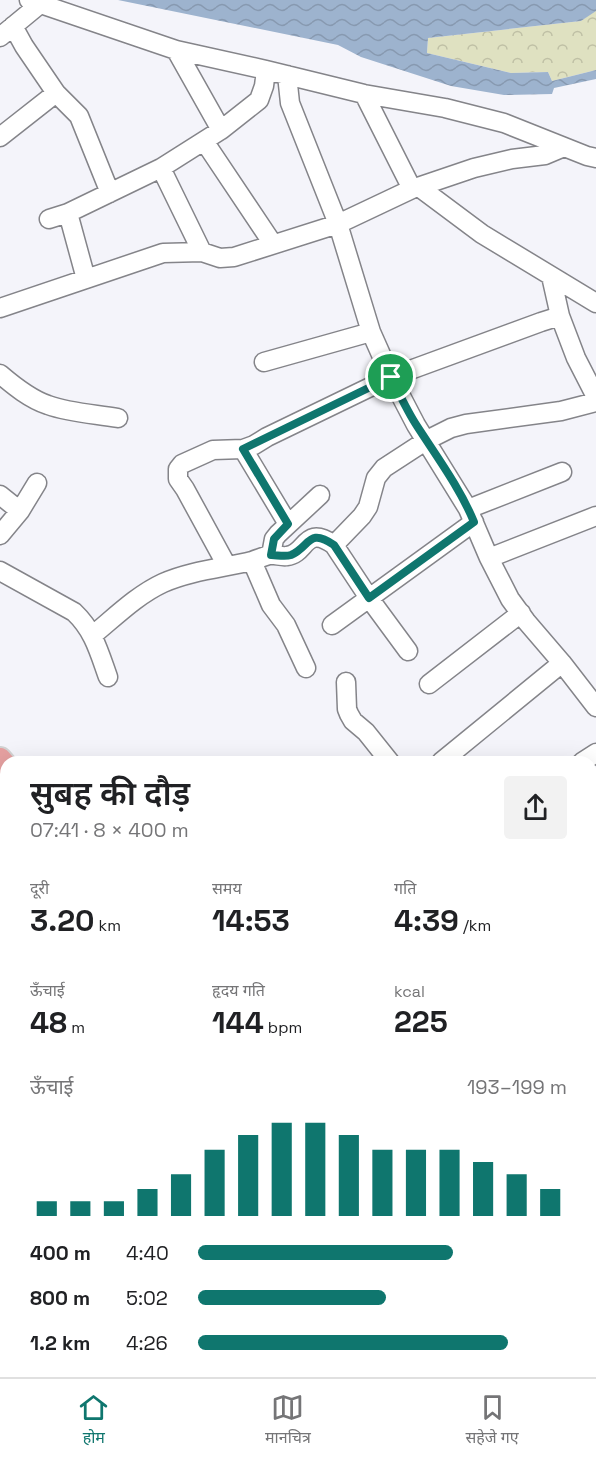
<!DOCTYPE html>
<html lang="hi">
<head>
<meta charset="utf-8">
<style>
  body { margin:0; font-family:"Space Grotesk","Noto Sans Devanagari",sans-serif; background:#f2f2f2; color:#202124; height:100vh; display:flex; flex-direction:column; font-size:22px; white-space:nowrap }
  * { box-sizing:border-box; margin:0 }
  p { font-size:20px; color:#757577 }
  .icon { flex:none; width:33px; height:33px; fill:none; stroke:currentColor; stroke-width:2; stroke-linecap:round; stroke-linejoin:round }
  .map { position:relative; flex:1; overflow:hidden }
  .details { position:absolute; left:0px; top:756px; width:597px; height:621px; display:flex; flex-direction:column; background:#fff; border-radius:18px 18px 0 0; box-shadow:0 6px 24px #0002 }
  .details>* { flex:none }
  .pin { position:absolute; display:grid; place-items:center; width:51px; height:51px; color:#fff; margin:-26px; border:3px solid #fff; border-radius:50%; box-shadow:0 2px 6px #0007 }
  .round { display:grid; place-items:center; flex:none; width:63px; height:63px; border-radius:6px; background:#f2f2f2 }
  .headline { display:flex; align-items:center; justify-content:space-between; height:102px; padding:0 30px }
  h1 { font-size:33px; font-weight:600; line-height:45px }
  .metrics { display:grid; grid-template-columns:repeat(3,1fr); gap:9px; height:102px; padding:6px 30px }
  .metrics div { display:grid; align-content:center }
  .metrics b { font-size:30px; font-weight:600 }
  .metrics small { font-size:16px; font-weight:400 }
  .metrics p { font-size:16px }
  .chart { height:168px; padding:12px 30px }
  .chart p { display:flex; justify-content:space-between }
  .chart svg { width:100%; height:108px; margin-top:6px; stroke:#0f766e; stroke-width:6 }
  ul { padding:0 30px; list-style:none; font-size:20px }
  li { display:grid; grid-template-columns:96px 72px 1fr; align-items:center; height:45px }
  li i { height:15px; border-radius:8px; background:#0f766e }
  .tab-bar { display:flex; justify-content:space-around; align-items:center; height:84px; border-top:2px solid #e0e0e0; background:#fff; font-size:16px; color:#757577 }
  .tab-bar a { display:grid; justify-items:center; gap:3px }
  .tab-bar .selected { color:#0f766e }
  .map>svg:first-child { display:block }
  .park { fill:url(#park-crowns) }
  .water { fill:url(#water-waves) }
  .lines { fill:none; stroke-linecap:round; stroke-linejoin:round }
  .minor-casing { stroke:#848489; stroke-width:21 }
  .major-casing { stroke:#d2d2d2; stroke-width:26 }
  .minor { stroke:#fff; stroke-width:18 }
  .major { stroke:#e5a0a0; stroke-width:22 }
  .route-casing { stroke:#fff; stroke-width:12 }
  .route { stroke:#0f766e; stroke-width:8 }
</style>
</head>
<body>
<div class="map">
<svg width="596" height="1377" viewBox="0 0 596 1377">
  <defs>
    <pattern id="park-crowns" width="20" height="18" patternUnits="userSpaceOnUse" patternTransform="scale(1.5)"><rect width="20" height="18" fill="#dfe1c1"/><path d="M2 6a3 3 0 1 1 6 0M12 15a3 3 0 1 1 6 0" fill="none" stroke="#bfc0a5"/></pattern>
    <pattern id="water-waves" width="16" height="10" patternUnits="userSpaceOnUse" patternTransform="scale(1.5)"><rect width="16" height="10" fill="#9db3ce"/><path d="M0 5q4-4 8 0t8 0" fill="none" stroke="#8799b0"/></pattern>
  </defs>
  <rect width="100%" height="100%" fill="#f4f4fa"/>
  <path class="park" d="M594 11H596V70L552 81 548 72 511 73 427 53 428 38 581 21Z"/>
  <path class="water" d="M118 0H596V11L581 21 428 38 427 53 511 73 548 72 552 81 596 70V79L554 88 552 94 504 95 451 86 361 57 338 45Z"/>
  <g class="lines">
    <defs>
      <path id="minor" d="M29 0 176 50 266 70 364 94 445 108 504 123 587 156 596 158
        M13 26 24 46 56 93 79 116 110 193
        M0 37 40 4
        M176 50 221 130
        M287 75 290 103 338 224 371 332 391 377 416 425 468 509 489 558 510 599 526 621 562 663 596 707
        M364 94 412 189
        M0 137 56 93
        M204 141 273 244
        M161 168 202 252
        M419 187 482 234 596 303
        M68 213 86 279
        M49 219 68 213 161 168 221 130 259 100 264 86 266 70
        M551 276 560 316
        M0 308 163 253 202 252 220 258 234 257 338 224 412 189 474 168 512 159 545 155 564 147
        M264 362 371 332
        M0 374C14 386 30 399 48 405 70 413 95 414 118 418
        M243 449 288 524
        M0 495 20 511
        M468 509 562 472
        M0 535 20 511 37 483
        M334 545 369 598 408 651
        M271 555 274 539 278 534 320 495
        M489 558 596 516
        M252 561 271 605 286 625 306 668
        M227 566 185 489 178 479V469L182 464 213 450 243 449 254 445 267 437 391 377 541 322 560 316 576 358 596 397
        M0 571 74 612C94 631 99 652 108 677
        M332 625 474 522
        M93 635C115 617 137 595 163 583 190 571 222 568 252 561 257 559 263 557 269 555 275 554 281 557 287 556 307 554 304 524 334 545L362 516 368 507 376 478 384 468 427 440 451 428 466 424 561 411 596 402
        M346 682 347 709 349 714 353 721 366 732 390 762
        M429 684 521 613
        M441 762 562 663
        M582 762 596 753
        M591 906 596 915
        M0 944 6 951
        M591 948 596 947
        M591 998H596
        M0 1037 6 1032
        M0 1105 6 1112
        M591 1146 596 1143
        M0 1205 6 1200
        M298 1377 305 1371"/>
      <path id="major" d="M0 759 6 766
        M0 785 6 792
        M501 1371 506 1377
        M532 1371 538 1377"/>
    </defs>
    <use href="#minor" class="minor-casing"/>
    <use href="#major" class="major-casing"/>
    <use href="#minor" class="minor"/>
    <use href="#major" class="major"/>
  </g>
  <g class="lines">
    <defs>
      <path id="route" d="M391 377C399 393 407 411 417 426 437 457 460 488 474 522L369 598 334 545C308 527 310 547 291 555 285 557 277 555 271 555L274 539 288 524 243 449Z"/>
    </defs>
    <use href="#route" class="route-casing"/>
    <use href="#route" class="route"/>
  </g>
</svg>
<div class="pin" style="left:391px;top:377px;background:#1e9e55"><svg class="icon" aria-label="arrive" viewBox="0 0 24 24"><path d="M6 21V4h12l-3 4 3 4H6"/></svg></div>
<section class="details">
<div class="headline"><div><h1>सुबह की दौड़</h1><p>07:41 · 8 × 400 m</p></div><a class="round"><svg class="icon" aria-label="share" viewBox="0 0 24 24"><path d="M12 15V3M7 8l5-5 5 5M5 13v7h14v-7"/></svg></a></div>
<div class="metrics">
<div><p>दूरी</p><b>3.20<small> km</small></b></div>
<div><p>समय</p><b>14:53</b></div>
<div><p>गति</p><b>4:39<small> /km</small></b></div>
</div>
<div class="metrics">
<div><p>ऊँचाई</p><b>48<small> m</small></b></div>
<div><p>हृदय गति</p><b>144<small> bpm</small></b></div>
<div><p>kcal</p><b>225</b></div>
</div>
<div class="chart"><p><span>ऊँचाई</span>193–199 m</p>
<svg viewBox="0 0 160 44" preserveAspectRatio="none"><path d="M5 44V38M15 44V38M25 44V38M35 44V33M45 44V27M55 44V17M65 44V11M75 44V6M85 44V6M95 44V11M105 44V17M115 44V17M125 44V17M135 44V22M145 44V27M155 44V33"/></svg>
</div>
<ul>
<li><b>400 m</b>4:40<i style="width:69%"></i></li>
<li><b>800 m</b>5:02<i style="width:51%"></i></li>
<li><b>1.2 km</b>4:26<i style="width:84%"></i></li>
</ul>
</section>
</div>
<nav class="tab-bar">
<a class="selected"><svg class="icon" aria-label="home" viewBox="0 0 24 24"><path d="M3 11l9-7 9 7M6 9v11h12V9"/></svg>होम</a>
<a><svg class="icon" aria-label="map" viewBox="0 0 24 24"><path d="M3 6l6-2 6 2 6-2v14l-6 2-6-2-6 2zM9 4v14M15 6v14"/></svg>मानचित्र</a>
<a><svg class="icon" aria-label="saved" viewBox="0 0 24 24"><path d="M7 4h10v16l-5-4-5 4z"/></svg>सहेजे गए</a>
</nav>
</body>
</html>
